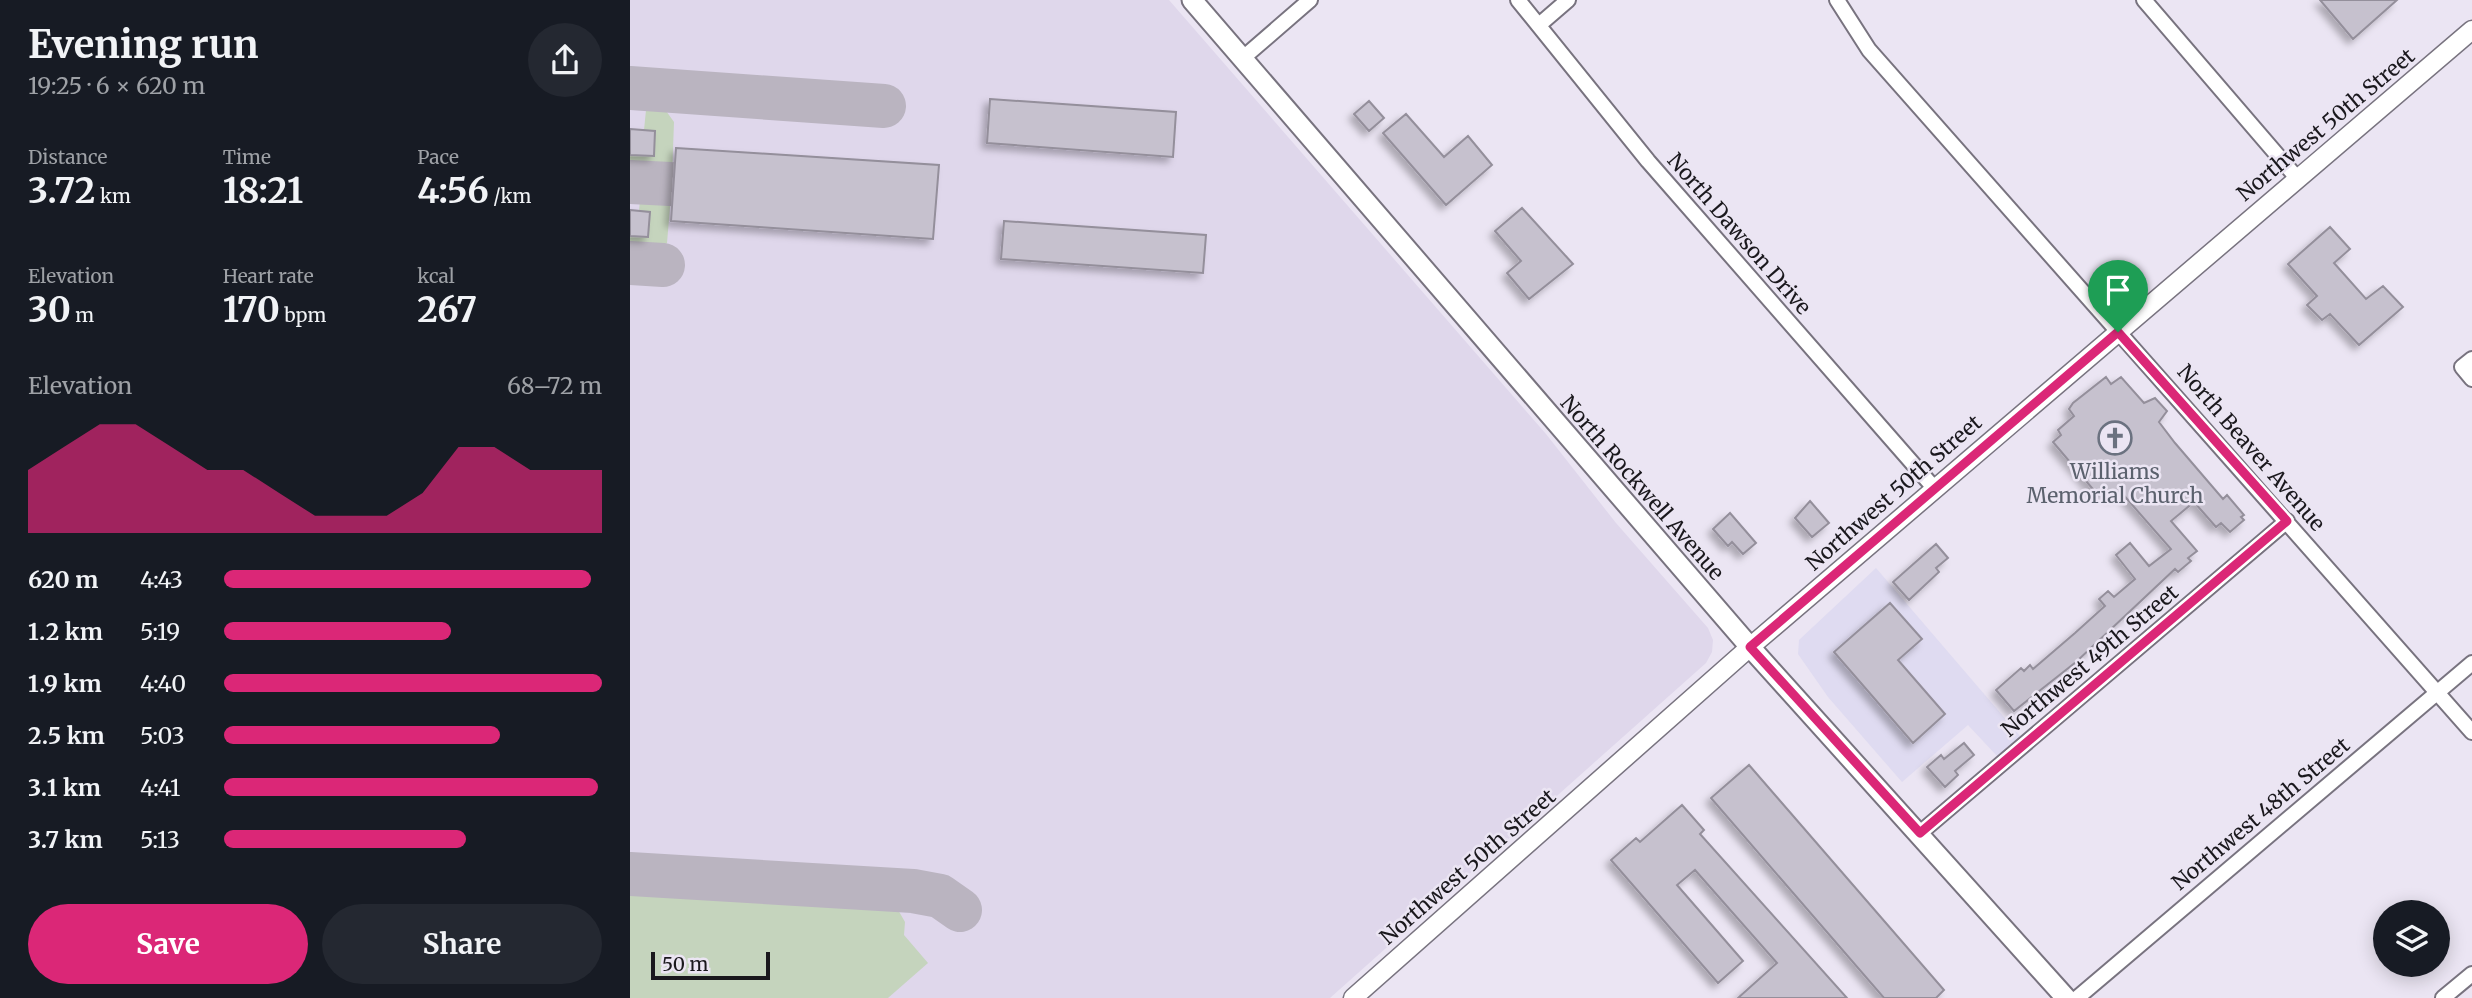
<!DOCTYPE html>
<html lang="en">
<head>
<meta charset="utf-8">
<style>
  body { margin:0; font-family:Merriweather,serif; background:#242831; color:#f1f3f6; height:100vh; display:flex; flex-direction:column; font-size:26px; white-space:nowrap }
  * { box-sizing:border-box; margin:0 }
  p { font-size:23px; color:#9ea1a6 }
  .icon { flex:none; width:38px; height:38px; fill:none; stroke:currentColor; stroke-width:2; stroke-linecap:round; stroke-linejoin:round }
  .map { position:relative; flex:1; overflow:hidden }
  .panel { display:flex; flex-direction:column; background:#171b24; width:630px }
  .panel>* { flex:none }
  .fabs { position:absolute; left:1743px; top:900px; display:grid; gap:14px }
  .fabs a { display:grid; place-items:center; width:77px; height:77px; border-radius:50%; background:#171b24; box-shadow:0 4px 18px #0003; font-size:35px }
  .scale { position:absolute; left:21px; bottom:18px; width:119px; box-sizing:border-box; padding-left:7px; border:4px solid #1a181d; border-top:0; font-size:19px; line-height:24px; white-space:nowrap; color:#1a181d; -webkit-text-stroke:5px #ebe5f3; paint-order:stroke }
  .pin { position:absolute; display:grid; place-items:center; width:60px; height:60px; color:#fff; margin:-72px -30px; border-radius:50% 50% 50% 0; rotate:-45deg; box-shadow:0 0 7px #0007 }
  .pin .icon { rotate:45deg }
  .round { display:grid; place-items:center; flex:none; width:74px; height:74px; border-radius:37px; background:#242831 }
  .headline { display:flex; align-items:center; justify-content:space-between; height:119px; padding:0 28px }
  h1 { font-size:38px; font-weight:700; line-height:52px }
  .figures { display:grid; grid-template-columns:repeat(3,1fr); gap:10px; height:119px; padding:7px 28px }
  .figures div { display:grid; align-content:center }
  .figures b { font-size:35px; font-weight:700 }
  .figures small { font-size:19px; font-weight:400 }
  .figures p { font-size:19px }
  .chart { height:196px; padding:14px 28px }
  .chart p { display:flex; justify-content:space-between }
  .chart svg { width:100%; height:126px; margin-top:7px; fill:#db2777; opacity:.7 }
  .cta { display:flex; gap:14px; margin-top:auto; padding:14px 28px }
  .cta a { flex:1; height:80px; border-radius:42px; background:#db2777; color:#fff; font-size:28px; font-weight:700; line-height:80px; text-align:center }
  .cta a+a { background:#242831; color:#f1f3f6 }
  ul { padding:0 28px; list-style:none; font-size:23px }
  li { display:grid; grid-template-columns:112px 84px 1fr; align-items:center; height:52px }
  li i { height:18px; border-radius:9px; background:#db2777 }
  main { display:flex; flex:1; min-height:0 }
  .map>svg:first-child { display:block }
  .commercial { fill:#dfdbf1 }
  .built { fill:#dfd7eb }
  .green { fill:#c5d4bd }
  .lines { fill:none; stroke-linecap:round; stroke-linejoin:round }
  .taxiway { stroke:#bab4c0; stroke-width:44 }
  .building { fill:#c6c1ce; stroke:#948f9b; stroke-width:2; filter:url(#shadow) }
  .minor-casing { stroke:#78737f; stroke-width:18 }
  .tertiary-casing { stroke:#78737f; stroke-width:21 }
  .secondary-casing { stroke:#78737f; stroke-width:23 }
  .minor { stroke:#fff; stroke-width:14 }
  .tertiary { stroke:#fff; stroke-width:18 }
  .secondary { stroke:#fff; stroke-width:19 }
  .route-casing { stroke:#fff; stroke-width:14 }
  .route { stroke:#db2777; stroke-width:9 }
  .labels { text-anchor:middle; stroke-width:5; stroke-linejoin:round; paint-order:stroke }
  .street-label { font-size:21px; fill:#1a181d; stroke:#ebe5f3 }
  .worship-label { font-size:21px; fill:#5b616d; stroke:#ebe5f3 }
</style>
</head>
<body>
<main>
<section class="panel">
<div class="headline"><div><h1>Evening run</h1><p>19:25 · 6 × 620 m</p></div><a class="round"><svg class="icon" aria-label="share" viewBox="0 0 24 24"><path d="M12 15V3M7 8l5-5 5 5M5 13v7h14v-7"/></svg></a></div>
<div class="figures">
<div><p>Distance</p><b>3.72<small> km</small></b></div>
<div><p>Time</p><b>18:21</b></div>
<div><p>Pace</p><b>4:56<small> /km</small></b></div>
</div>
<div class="figures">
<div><p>Elevation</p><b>30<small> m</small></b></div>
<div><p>Heart rate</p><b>170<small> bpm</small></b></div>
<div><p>kcal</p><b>267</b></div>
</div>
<div class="chart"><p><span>Elevation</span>68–72 m</p>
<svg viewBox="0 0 160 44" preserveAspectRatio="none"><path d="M0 44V22L10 14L20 6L30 6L40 14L50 22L60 22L70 30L80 38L90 38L100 38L110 30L120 14L130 14L140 22L150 22L160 22V44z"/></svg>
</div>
<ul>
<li><b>620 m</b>4:43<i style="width:97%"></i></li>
<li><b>1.2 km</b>5:19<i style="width:60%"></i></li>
<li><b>1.9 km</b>4:40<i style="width:100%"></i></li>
<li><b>2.5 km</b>5:03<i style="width:73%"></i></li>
<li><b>3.1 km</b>4:41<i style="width:99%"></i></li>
<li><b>3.7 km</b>5:13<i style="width:64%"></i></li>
</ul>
<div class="cta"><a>Save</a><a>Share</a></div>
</section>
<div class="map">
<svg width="1842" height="998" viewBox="0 0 1842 998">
  <defs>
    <filter id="shadow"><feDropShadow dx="-5" dy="5" stdDeviation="3.5" flood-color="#0004"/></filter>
  </defs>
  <rect width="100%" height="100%" fill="#ebe5f3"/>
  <path class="commercial" d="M1246 568 1391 737 1367 756 1338 725 1272 782 1198 697 1168 654 1169 640Z"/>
  <path class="built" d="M0 0H539L916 434 986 523 1078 628 1083 640 1082 652 1076 663 700 998H0Z"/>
  <path class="green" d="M21 107 34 108 44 122 42 177 0 174V155L24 156 25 131 14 130 16 110Z
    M19 193 41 195 37 243 25 256 0 254V236L20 212 9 211 10 200Z
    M0 893 267 908 275 922 274 935 298 963 258 998H0Z"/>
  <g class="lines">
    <path class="taxiway" d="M0 88 254 106
      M0 182 40 184
      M0 263 33 265
      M0 874 283 891 310 896 330 910"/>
  </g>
  <path class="building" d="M1690 0H1767L1723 39Z
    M360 99 546 112 543 157 357 143Z
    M739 101 754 118 739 131 724 114Z
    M776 114 814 157 838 136 862 165 816 205 753 133Z
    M0 129 25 131 24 156 0 155Z
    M46 148 309 165 303 239 41 221Z
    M892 208 943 264 899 299 877 273 891 261 865 231Z
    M0 210 20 212 18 237 0 236Z
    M374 221 576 235 573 273 371 259Z
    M1700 227 1720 249 1704 263 1736 299 1753 286 1773 307 1729 345 1700 314 1692 320 1677 305 1687 296 1658 264Z
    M1476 377 1481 384 1491 377 1514 403 1525 398 1537 411 1529 422 1545 443 1593 499 1597 495 1614 515 1611 517 1614 520 1600 532 1591 523 1586 527 1564 502 1541 521 1567 551 1558 558 1561 561 1548 572 1545 569 1446 662 1384 711 1366 690 1391 668 1394 671 1400 665 1403 669 1445 633 1475 606 1469 599 1478 591 1484 597 1505 579 1486 555 1500 543 1519 566 1541 549 1490 491 1483 497 1472 489 1467 494 1423 442 1431 435 1428 430 1444 416 1439 409 1443 403Z
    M1180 501 1199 523 1182 537 1165 518Z
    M1100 513 1126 543 1113 554 1102 542 1098 546 1083 529Z
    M1306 544 1318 558 1306 568 1309 572 1279 600 1263 582Z
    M1260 603 1292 639 1268 660 1315 714 1283 743 1204 652Z
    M1334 743 1344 755 1325 771 1328 775 1315 787 1297 767 1311 755 1314 759Z
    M1119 765 1314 990 1306 998H1254L1081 798Z
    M1052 805 1074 830 1070 834 1217 998H1108L1147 963 1065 870 1047 885 1113 961 1088 983 981 860 1006 838 1010 842Z"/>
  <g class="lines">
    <defs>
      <path id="minor" d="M888 0 1018 161 1305 489
        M1207 0 1239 50 1842 732
        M1514 0 1667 178
        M909 25 938 0
        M613 58 680 0
        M1842 359 1832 367 1842 379
        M1290 833 1657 521
        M1447 998 1842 663
        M1813 998 1842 974"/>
      <path id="tertiary" d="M723 998 1120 647 1842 30"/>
      <path id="secondary" d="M562 0 1120 647 1436 998"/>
    </defs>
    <use href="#minor" class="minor-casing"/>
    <use href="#tertiary" class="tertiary-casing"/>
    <use href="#secondary" class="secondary-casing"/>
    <use href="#minor" class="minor"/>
    <use href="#tertiary" class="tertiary"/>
    <use href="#secondary" class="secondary"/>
  </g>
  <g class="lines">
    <defs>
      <path id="route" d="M1488 332 1657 521 1290 833 1120 647Z"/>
    </defs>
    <use href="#route" class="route-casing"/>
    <use href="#route" class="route"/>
  </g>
  <defs>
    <symbol id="church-ring" viewBox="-11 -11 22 22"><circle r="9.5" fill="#ebe5f3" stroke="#6b7280" stroke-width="1.5"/><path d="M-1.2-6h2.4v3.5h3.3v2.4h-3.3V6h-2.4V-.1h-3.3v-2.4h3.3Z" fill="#6b7280"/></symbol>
  </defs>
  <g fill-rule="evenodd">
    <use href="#church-ring" x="1466" y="419" width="38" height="38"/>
  </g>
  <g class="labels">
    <g class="street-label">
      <text transform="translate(1696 125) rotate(-40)" y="7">Northwest 50th Street</text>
      <text transform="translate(1109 234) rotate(49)" y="7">North Dawson Drive</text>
      <text transform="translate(1621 448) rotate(49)" y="7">North Beaver Avenue</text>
      <text transform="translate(1012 488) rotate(49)" y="7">North Rockwell Avenue</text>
      <text transform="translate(1264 493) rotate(-41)" y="7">Northwest 50th Street</text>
      <text transform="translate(1460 661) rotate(-40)" y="7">Northwest 49th Street</text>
      <text transform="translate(1631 814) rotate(-40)" y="7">Northwest 48th Street</text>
      <text transform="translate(838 867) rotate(-41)" y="7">Northwest 50th Street</text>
    </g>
    <g class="worship-label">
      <text x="1485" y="479">Williams<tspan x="1485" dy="24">Memorial Church</tspan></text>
    </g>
  </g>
</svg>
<div class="fabs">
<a><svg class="icon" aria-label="layers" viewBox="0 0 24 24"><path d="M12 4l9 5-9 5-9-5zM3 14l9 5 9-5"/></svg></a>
</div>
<div class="scale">50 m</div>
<div class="pin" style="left:1488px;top:332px;background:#1e9e55"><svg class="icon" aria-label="arrive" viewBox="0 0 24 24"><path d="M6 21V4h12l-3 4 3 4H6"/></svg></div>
</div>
</main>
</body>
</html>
